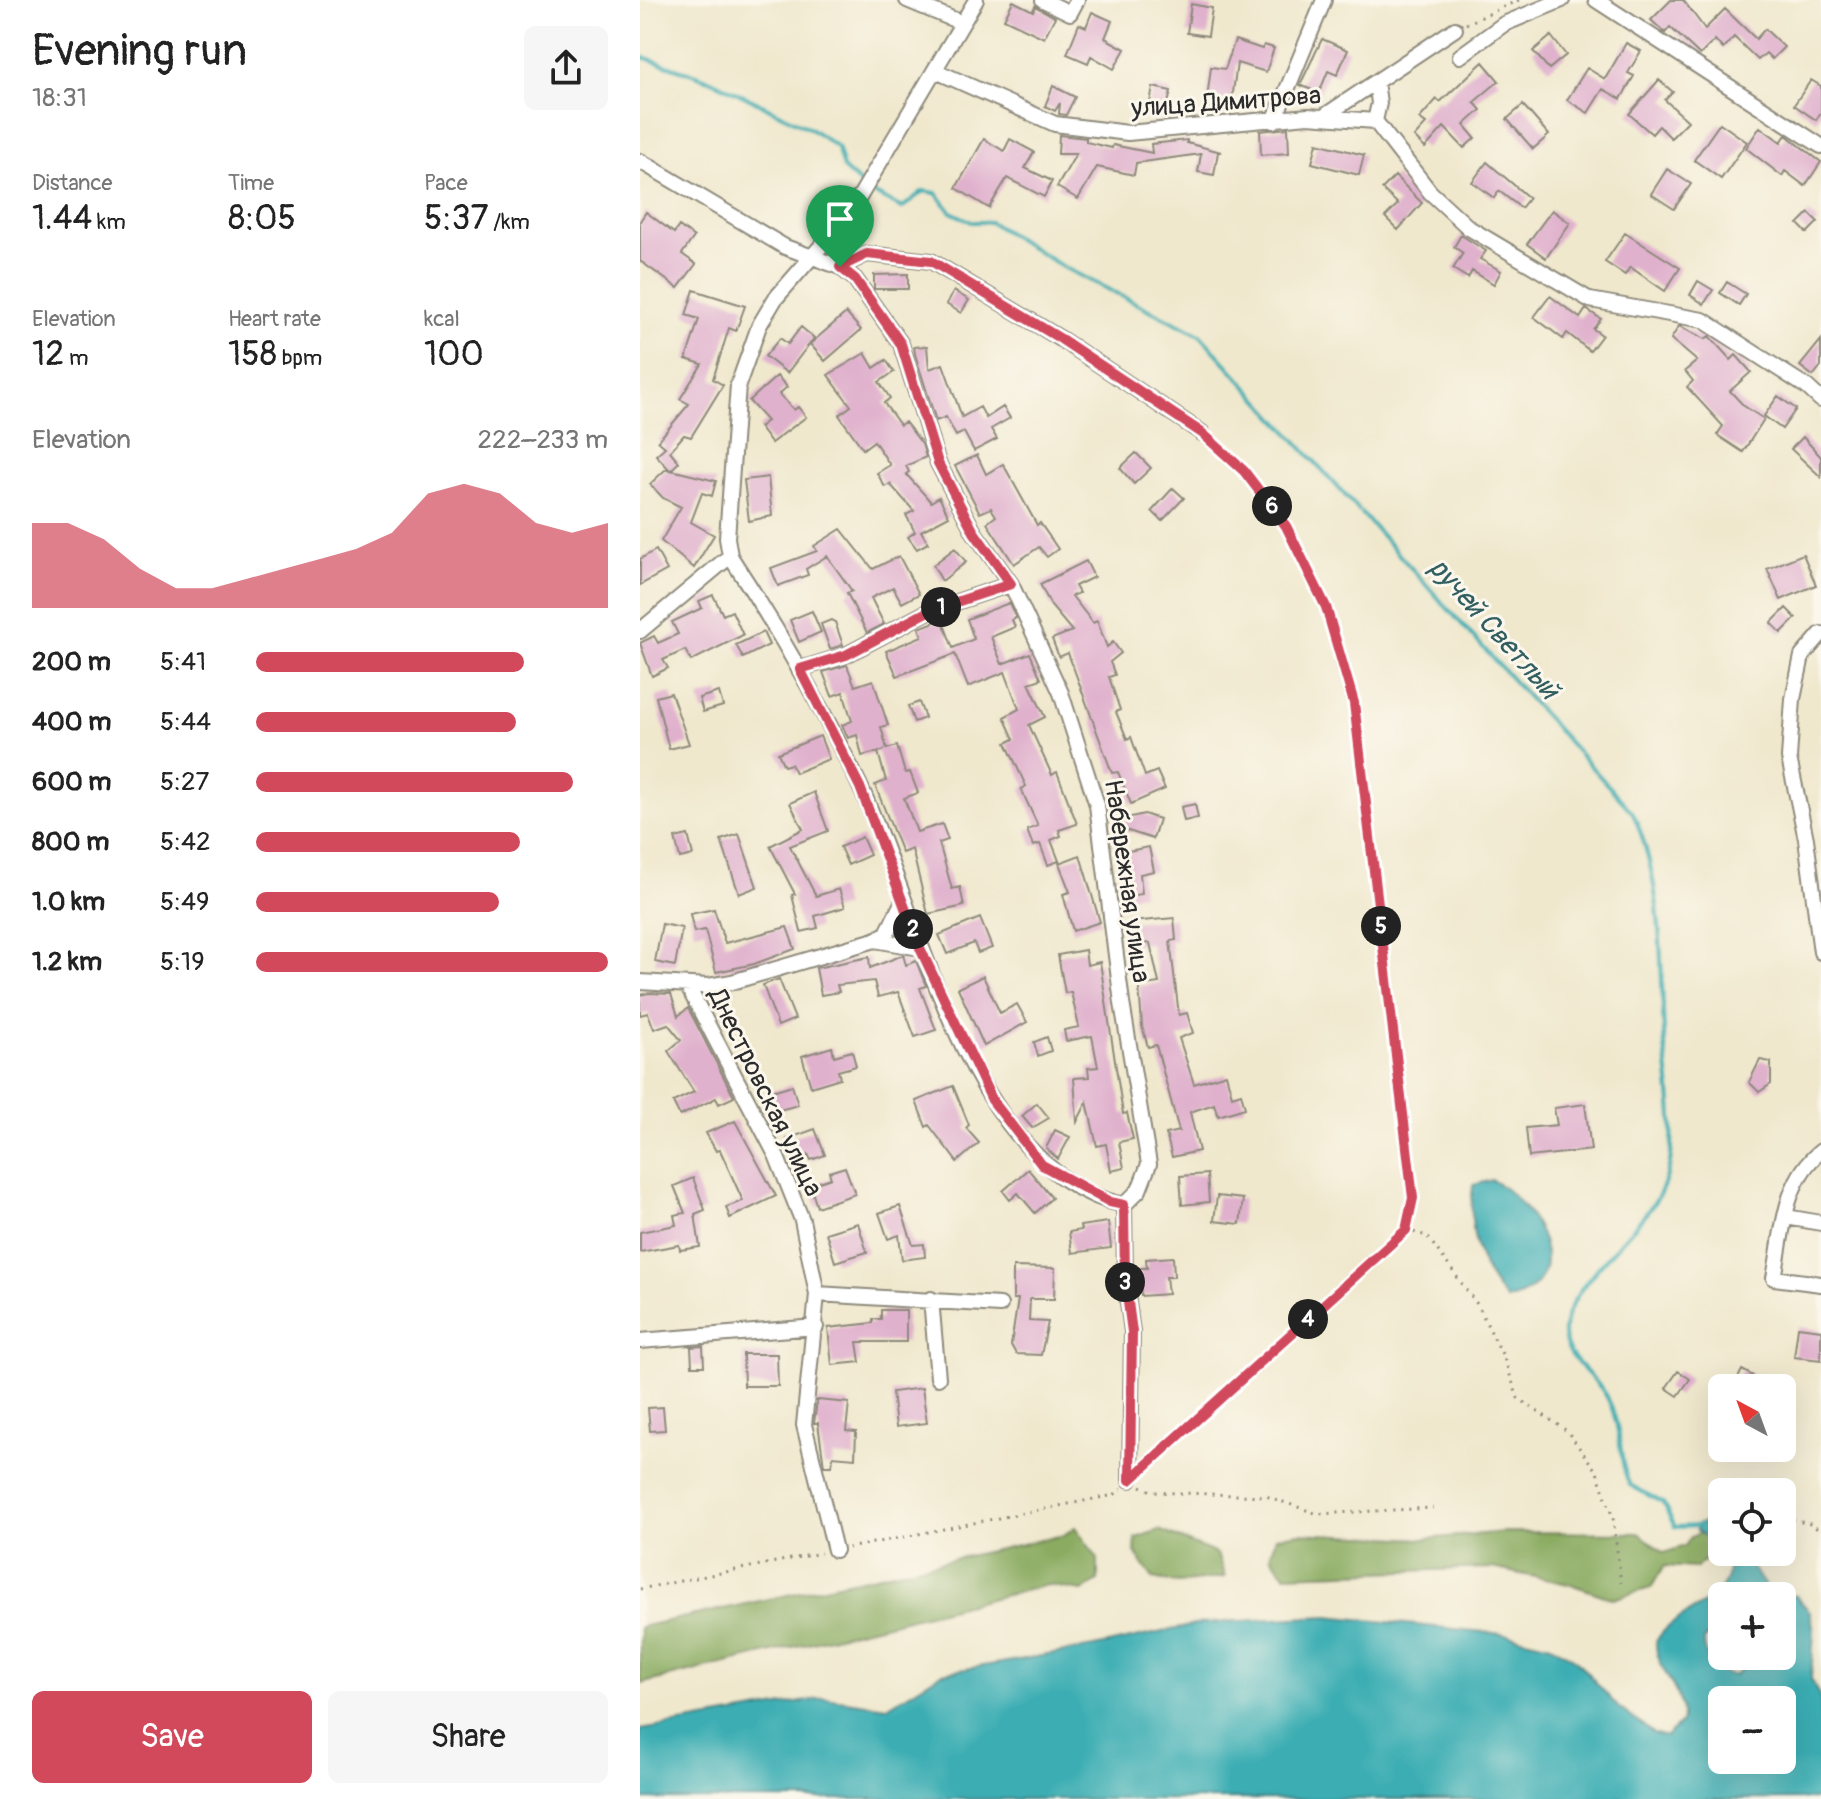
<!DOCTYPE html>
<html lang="en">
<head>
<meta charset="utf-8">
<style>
  body { margin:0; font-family:Pangolin,sans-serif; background:#f6f6f6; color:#222; height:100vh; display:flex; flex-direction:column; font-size:30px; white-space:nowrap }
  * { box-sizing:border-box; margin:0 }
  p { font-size:26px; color:#767676 }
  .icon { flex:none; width:44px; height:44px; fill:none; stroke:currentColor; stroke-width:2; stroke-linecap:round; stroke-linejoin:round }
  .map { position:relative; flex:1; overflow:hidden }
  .details { display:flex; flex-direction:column; background:#fff; width:640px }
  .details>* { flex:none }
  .needle { width:52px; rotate:319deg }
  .buttons { position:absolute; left:1068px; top:1374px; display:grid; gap:16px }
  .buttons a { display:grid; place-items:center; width:88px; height:88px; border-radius:12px; background:#fff; box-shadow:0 8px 32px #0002; font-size:40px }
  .pin { position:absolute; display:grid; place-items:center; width:68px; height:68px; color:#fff; margin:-82px -34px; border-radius:50% 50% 50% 0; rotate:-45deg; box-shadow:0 0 8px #0007 }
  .pin .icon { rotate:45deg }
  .km { position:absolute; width:40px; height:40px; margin:-20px; border-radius:50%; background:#222; color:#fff; font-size:22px; line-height:40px; text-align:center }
  .round { display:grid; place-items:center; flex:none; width:84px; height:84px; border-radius:12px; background:#f6f6f6 }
  .head { display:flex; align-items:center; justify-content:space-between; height:136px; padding:0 32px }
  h1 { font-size:44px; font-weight:600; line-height:60px }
  .figures { display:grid; grid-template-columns:repeat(3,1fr); gap:12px; height:136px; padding:8px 32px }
  .figures div { display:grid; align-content:center }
  .figures b { font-size:34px; font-weight:600 }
  .figures small { font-size:22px; font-weight:400 }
  .figures p { font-size:22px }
  .chart { height:224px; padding:16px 32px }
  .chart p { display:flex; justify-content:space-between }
  .chart svg { width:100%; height:144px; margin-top:8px; fill:#d1495b; opacity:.7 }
  .action { display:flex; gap:16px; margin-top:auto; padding:16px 32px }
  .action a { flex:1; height:92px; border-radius:12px; background:#d1495b; color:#fff; font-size:32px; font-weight:600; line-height:92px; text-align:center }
  .action a+a { background:#f6f6f6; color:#222 }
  ul { padding:0 32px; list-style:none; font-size:26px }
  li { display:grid; grid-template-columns:128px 96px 1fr; align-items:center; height:60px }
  li i { height:20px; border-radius:10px; background:#d1495b }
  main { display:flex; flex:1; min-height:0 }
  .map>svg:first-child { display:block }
  .forest { fill:#8aab60; stroke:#5a6b46; stroke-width:2 }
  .water { fill:#3badb3; stroke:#336c6f; stroke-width:2; fill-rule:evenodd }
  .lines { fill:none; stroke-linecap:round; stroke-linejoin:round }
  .stream { stroke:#3badb3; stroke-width:4 }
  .building { fill:#e0b1cd }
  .minor-casing { stroke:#8e8a7c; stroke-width:18 }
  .path { stroke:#8e8a7c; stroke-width:3; stroke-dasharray:2 6; stroke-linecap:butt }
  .minor { stroke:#fff; stroke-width:14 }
  .route-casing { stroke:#fff; stroke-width:16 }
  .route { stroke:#d1495b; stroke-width:10 }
  .labels { text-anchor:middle; stroke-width:6; stroke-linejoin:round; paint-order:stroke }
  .street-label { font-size:26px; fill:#2b2b2b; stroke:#fbf7ec }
  .water-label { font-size:28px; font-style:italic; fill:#315f61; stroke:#fbf7ec }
</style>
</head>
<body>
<main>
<section class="details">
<div class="head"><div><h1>Evening run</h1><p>18:31</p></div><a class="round"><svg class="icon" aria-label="share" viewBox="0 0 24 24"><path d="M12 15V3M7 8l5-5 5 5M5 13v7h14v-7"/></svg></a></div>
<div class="figures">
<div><p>Distance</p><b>1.44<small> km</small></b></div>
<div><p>Time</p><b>8:05</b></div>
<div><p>Pace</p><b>5:37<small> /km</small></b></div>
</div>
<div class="figures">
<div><p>Elevation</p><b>12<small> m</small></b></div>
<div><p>Heart rate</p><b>158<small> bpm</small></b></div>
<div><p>kcal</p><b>100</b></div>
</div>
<div class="chart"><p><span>Elevation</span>222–233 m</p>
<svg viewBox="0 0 160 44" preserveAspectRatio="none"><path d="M0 44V18L10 18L20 23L30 32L40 38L50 38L60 35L70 32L80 29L90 26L100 21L110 9L120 6L130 9L140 18L150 21L160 18V44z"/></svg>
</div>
<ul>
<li><b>200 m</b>5:41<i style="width:76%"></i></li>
<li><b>400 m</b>5:44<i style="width:74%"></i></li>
<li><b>600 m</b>5:27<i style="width:90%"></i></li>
<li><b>800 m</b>5:42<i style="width:75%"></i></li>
<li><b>1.0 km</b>5:49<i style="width:69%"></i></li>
<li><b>1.2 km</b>5:19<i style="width:100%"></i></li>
</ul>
<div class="action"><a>Save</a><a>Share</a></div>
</section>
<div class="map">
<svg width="1181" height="1799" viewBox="0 0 1181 1799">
  <rect width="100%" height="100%" fill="#fbf7ec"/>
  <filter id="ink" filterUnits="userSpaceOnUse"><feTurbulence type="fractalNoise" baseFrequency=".0125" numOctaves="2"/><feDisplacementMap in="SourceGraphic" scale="16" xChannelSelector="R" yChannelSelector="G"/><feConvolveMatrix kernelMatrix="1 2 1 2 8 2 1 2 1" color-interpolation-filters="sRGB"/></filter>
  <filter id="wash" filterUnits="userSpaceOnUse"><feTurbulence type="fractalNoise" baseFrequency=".006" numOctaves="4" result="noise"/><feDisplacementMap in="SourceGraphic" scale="32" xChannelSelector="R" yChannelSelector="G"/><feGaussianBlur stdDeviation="1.8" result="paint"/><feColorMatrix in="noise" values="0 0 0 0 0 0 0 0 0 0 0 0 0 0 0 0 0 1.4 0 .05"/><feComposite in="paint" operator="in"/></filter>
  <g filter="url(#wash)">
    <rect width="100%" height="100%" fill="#f0e8cd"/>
    <path class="forest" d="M435 1527 458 1559V1581L442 1591 407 1585 0 1684V1627L424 1535Z
      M519 1530 577 1554 585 1577 538 1583 513 1578 495 1553 496 1538Z
      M865 1532 999 1533 1024 1553 1045 1546 1051 1537 1060 1533 1075 1541V1551L1056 1568 1024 1566 1011 1588 973 1599 933 1585 852 1568 645 1575 630 1556 636 1537 659 1533 784 1539Z"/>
    <path class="water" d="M852 1180C897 1205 940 1282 866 1300 836 1265 828 1229 833 1185Z
      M1065 1522 1082 1532V1548L1056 1530 1057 1525Z
      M1084 1552H1100L1127 1588 1156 1596 1170 1612 1174 1630 1171 1679 1181 1700V1799H0V1730L185 1698 247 1707 302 1673 454 1647 563 1623 688 1616 864 1634 911 1645 935 1659 978 1707 1013 1733 1026 1737 1041 1723C1048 1693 1015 1672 1016 1642 1033 1607 1106 1602 1084 1552ZM1082 1596H1142V1656H1117L1095 1675C1076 1676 1064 1658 1064 1640L1082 1621ZM1082 1700H1142V1760H1082Z"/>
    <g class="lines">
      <path class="stream" d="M0 56 73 81 171 129 197 147 203 168 222 185
        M229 191 262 208 283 191 296 193 311 212 332 222H350L423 267 560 335 993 813C1024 884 1020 958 1024 1033 1027 1083 1044 1150 1019 1195 997 1234 924 1288 924 1333 924 1357 952 1374 964 1392 984 1424 977 1460 990 1485L1023 1503 1035 1527 1061 1526"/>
    </g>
    <g id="blocks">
      <path class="building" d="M1031 0H1043L1065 29 1085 9 1116 39 1125 29 1144 47 1132 59 1126 53 1118 60 1094 37 1083 49 1075 40 1060 55 1030 27 1025 33 1011 20Z
        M373 1 393 11 395 6 415 17 404 38 364 19Z
        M551 4 572 8 568 36 547 33Z
        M452 12 472 21 465 38 485 49 474 69 451 56 448 63 427 54 439 24 446 27Z
        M911 36 926 55 909 69 893 51Z
        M682 39 708 50 697 75 688 71 679 93 660 85Z
        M595 40 622 49 624 45 634 48 626 72 597 63 592 100 585 99 583 110 566 107 571 67 585 69Z
        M986 43 1001 51 988 73 994 76 981 99 963 89 948 113 927 100 947 68 965 79Z
        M843 62 859 81 834 102 841 110 824 125 835 138 824 148 804 127 785 148 774 137 786 124 779 119 797 99 800 102Z
        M1019 80 1033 92 1025 100 1048 121 1031 138 1019 126 1012 134 989 114Z
        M1171 80 1181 86V112L1176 120 1154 105Z
        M413 86 435 97 426 115 419 114 420 103 415 111 405 106Z
        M513 87 531 91 526 112 509 108Z
        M883 105 909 135 893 149 867 119Z
        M1080 123 1107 142 1081 179 1054 160Z
        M1120 127 1141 142 1146 135 1181 162 1165 186 1145 171 1142 176 1106 148Z
        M648 128 649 153 621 155 620 131Z
        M419 135 446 138V142L472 148 473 145 512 153 511 144 547 140V143L581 152H578L574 175 558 172 561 154 496 163 494 175 457 167 438 199 417 187 436 154H418Z
        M344 139 364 151 370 139 394 152 385 168 412 181 404 197 367 178 349 208 316 188Z
        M677 143 724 155 719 175 672 163Z
        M847 162 889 198 881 208 859 191 854 198 832 182Z
        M1027 169 1051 184 1034 209 1011 194Z
        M755 176 782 203 758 230 745 217 758 204 742 189Z
        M912 210 930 223 906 258 887 244Z
        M6 212 34 233 39 226 54 237 42 254 56 264 38 288 0 261V221Z
        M1169 213 1178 222 1167 233 1158 224Z
        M985 233 1040 268 1025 291 990 267 985 275 965 262Z
        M821 235 846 251 840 259 861 271 854 284 832 271 828 278 813 269 823 253 814 247Z
        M268 274V289H234V275Z
        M1058 281 1073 290 1064 304 1050 295Z
        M1087 282 1106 294 1099 305 1080 293Z
        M54 290 105 306 96 331 89 328 73 379 83 385 51 437 44 435 30 451 39 462 31 470 76 481 72 496 62 493 51 522 74 535 54 568 21 541 41 507 23 498 10 484 26 469 30 470 16 455 25 447 18 441 49 404 40 399 62 364 46 359 59 319 46 315Z
        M314 291 329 300 321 313 306 304Z
        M910 296 940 318 946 309 961 319 953 329 962 335 950 351 927 333 923 339 894 317Z
        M206 313 221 330 185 361 170 344Z
        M1039 326 1065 339 1069 336 1091 360 1096 355 1111 372 1090 391 1104 406 1124 419 1103 452 1077 435 1083 426 1047 387 1053 381 1045 371 1057 361 1031 339Z
        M161 327 174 338 147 373 125 356 140 338 148 344Z
        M1181 340V366L1173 376 1160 366Z
        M287 346 289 369 303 364 322 417 340 407 346 418 363 407 370 418 351 429 357 439 334 451 324 432 316 436 306 417 296 421 275 354 274 347Z
        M225 353 234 368 246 360 254 372 239 382 250 398 244 403 260 425 265 422 282 444 286 457 266 466 269 472 266 474 291 502 299 497 309 516 281 531 288 543 277 549 268 537 275 532 266 515 274 511 250 484 245 487 237 473 250 465 234 441 223 449 199 415 211 406 188 375Z
        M137 376 147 387 139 394 154 410 158 407 166 417 131 443 119 427 127 421 109 401Z
        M1138 396 1156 409 1142 429 1124 416Z
        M1163 437 1181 457V477L1151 449Z
        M496 453 511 468 494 484 480 468Z
        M337 455 346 474 363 464 397 525 400 523 418 549 407 557 399 547 374 564 347 523 356 516 351 508 340 513 315 466Z
        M128 477 132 516 109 521 104 480Z
        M533 488 544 498 522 521 512 511Z
        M201 529 233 569 259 556 279 594 262 603 253 587 231 598 244 624 227 633 207 593 212 591 187 556 166 569 168 575 138 586 131 568 177 551 174 546Z
        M315 548 326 562 302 581 293 565Z
        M16 550 27 570 0 585V559Z
        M1163 554 1176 585 1141 600 1127 569Z
        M446 561 454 577 435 586 439 593 432 596 453 623 457 621 467 647 473 642 481 653 470 662 475 675 469 677 480 710 476 712 487 739 491 737 505 776 517 771 525 789 491 804 478 772 472 773 428 653 419 657 412 639 432 631 411 606 400 584Z
        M73 595 83 615 92 611 103 635 51 661 45 650 23 660 28 668 12 676 0 643 14 636 18 643 38 634 32 622 62 608 59 601Z
        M369 603 376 618 372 620 375 627 351 637 362 664 390 653 401 679 389 683 405 717 389 725 412 775 417 772 437 824 419 830 421 836 411 840 419 861 408 865 400 844 393 846 387 830 398 826 381 789 386 786 366 743 374 739 364 717 379 709 365 672 328 687 315 654 257 676 246 651 282 636 279 628 302 619 313 648 334 639 327 619Z
        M1146 608 1156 618 1141 633 1131 623Z
        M172 611 181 632 159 642 150 620Z
        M191 620 195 622 203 645 190 649 181 624Z
        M123 632 129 645 103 658 96 645Z
        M207 665 215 686 233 680 248 725 241 727 247 749 257 746 265 773 270 772 278 793 264 798 277 832 302 824 308 840 299 843 312 889 320 887 324 906 288 914 272 849 262 853 235 785 246 781 238 752 245 750 222 756 217 735 208 738 202 725 212 721 203 692 192 696 183 672Z
        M79 692 83 706 63 712 59 698Z
        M31 693 49 744 29 749 16 697Z
        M279 702 285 718 274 722 268 706Z
        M180 736 189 759 155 773 151 764 144 766 138 753Z
        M174 792 188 831 150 846 176 896 199 889 205 907 175 916 178 928 161 932 152 895 155 894 130 846 163 829 150 803Z
        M555 804 558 818 544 821 541 807Z
        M504 814 519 819 513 839 479 828 482 819Z
        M99 834 117 887 99 894 81 840Z
        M48 835 53 855 40 858 35 838Z
        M222 837 230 855 208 865 200 847Z
        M509 847 514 871 500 874 502 894 488 896 478 853Z
        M440 855 460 922 433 931 423 894 430 892 419 863Z
        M74 909 85 943 147 927 155 949 114 964 76 972 65 930 54 932 50 914Z
        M340 918 352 948 338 953 334 943 307 954 299 935Z
        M534 918 536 940 530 941 539 1015 547 1013 553 1033 539 1038 554 1084 586 1074 592 1096 601 1093 605 1108 578 1116 574 1104 550 1112 559 1151 532 1157 526 1134 539 1131 516 1045 508 1047 502 1026 499 986 519 983 510 943 493 944 491 922Z
        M22 924 42 928 35 966 15 962Z
        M445 950 447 965 460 962 483 1114 487 1113 493 1139 479 1142 484 1168 471 1171 466 1144 457 1146 447 1102 437 1122 434 1078 449 1077 448 1068 458 1067 452 1036 426 1041 424 1030 439 1027 431 992 425 993 418 955Z
        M263 955 266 965 276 961 286 986 280 988 296 1030 275 1037 258 992 238 997 234 981 197 985 199 992 181 995 176 968 229 957 230 968Z
        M343 976 360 1013 377 1004 387 1022 344 1046 318 988Z
        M139 979 155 1019 138 1026 123 985Z
        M9 993 31 994 38 1016 48 1008 94 1097 79 1104 76 1098 40 1116 33 1102 54 1092 28 1051 41 1040 28 1024 14 1029 8 1013 0 1015V995Z
        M407 1037 411 1051 398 1056 394 1042Z
        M192 1047 194 1056 212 1051 216 1066 198 1071 200 1078 171 1087 162 1056Z
        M1120 1060 1131 1062V1084L1119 1092 1109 1082Z
        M152 1085 158 1105 128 1113 122 1094Z
        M313 1086 329 1125 326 1128 339 1143 317 1162 289 1125 286 1127 276 1101Z
        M397 1103 409 1118 392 1128 382 1116Z
        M945 1104 951 1150 889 1157 886 1128 917 1125 914 1108Z
        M95 1121 136 1196 90 1218 86 1207 103 1201 80 1150 76 1151 66 1133Z
        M175 1129 185 1155 171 1160 168 1154 155 1159 147 1139Z
        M415 1130 430 1137 418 1159 406 1148Z
        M205 1167 215 1194 177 1207 170 1185 191 1178 189 1172Z
        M388 1169 412 1198 395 1213 378 1193 370 1200 363 1191Z
        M567 1174 569 1202 542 1205 540 1176Z
        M53 1178 65 1210 55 1214 60 1247 40 1250 39 1245 0 1252V1232L36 1225 34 1215 45 1213 34 1186Z
        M577 1196 603 1199 600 1224 574 1221Z
        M260 1206 273 1245 284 1244 285 1257 262 1260 259 1235 248 1239 239 1213Z
        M468 1222 471 1248 432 1253 429 1232 441 1230 440 1226Z
        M218 1223 227 1252 195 1262 186 1233Z
        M533 1257 534 1277H526L528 1294 501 1296 499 1268H507L506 1259Z
        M373 1267 415 1268 414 1299H390L389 1321 408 1322 401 1355 376 1354 371 1345 378 1299H373Z
        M241 1310H266V1342H217L220 1362 192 1365 188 1328 233 1323V1319H241Z
        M1158 1327 1181 1330V1360L1154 1357Z
        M63 1346 64 1366H52L51 1347Z
        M103 1354H137L138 1386H104Z
        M1102 1370 1113 1376 1106 1388H1093Z
        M1038 1371 1050 1379 1038 1396 1026 1388Z
        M282 1388 287 1423 256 1427 252 1392Z
        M177 1400 209 1403 206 1431 216 1432 215 1458 193 1456 192 1466H184L178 1423H174Z
        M23 1407 25 1430 10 1431 8 1408Z"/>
    </g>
  </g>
  <g filter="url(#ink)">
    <use href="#blocks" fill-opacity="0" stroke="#8e8a7c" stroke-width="2"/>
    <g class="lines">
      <defs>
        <path id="minor" d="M267 0 322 23
          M336 0 210 213 135 299 119 326 98 385 87 538 90 556C138 629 181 705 219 784 279 909 326 1172 484 1205
          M403 0 430 13 437 0
          M956 0 1181 146
          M820 56 864 24 922 0
          M296 71 415 124 488 133 668 116 735 121 790 192 829 228 950 300 1063 320 1167 387 1181 400
          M686 115 815 29
          M634 121 684 0
          M735 121 739 103 736 82
          M0 161 145 247 200 267 215 279 261 344 298 463 334 532 371 584 421 693 457 805 482 1003 509 1164 499 1190 484 1205
          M200 267 227 254 291 261 421 339 562 433
          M0 631 90 556
          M1181 634 1162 656 1153 699 1149 758 1166 839 1181 952
          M160 669 206 655 289 611 371 584
          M235 940 247 933 263 901
          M0 982 68 986 92 982 235 940 280 948
          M47 985 136 1155 162 1220 177 1294 164 1425 195 1550
          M1181 1151C1143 1181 1143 1233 1134 1278L1181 1284
          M484 1205 485 1280 492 1332 490 1480
          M1146 1217 1181 1223
          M177 1294 360 1305
          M291 1299 298 1378
          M0 1341 176 1327"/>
      </defs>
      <use href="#minor" class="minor-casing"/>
      <path class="path" d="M826 24 879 0
        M766 1230 787 1236 837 1304 864 1358 878 1398 927 1431 957 1472 973 1518 981 1583
        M504 1468 766 1230 773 1198C761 1097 749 997 737 896 717 722 712 568 572 442
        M501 1486 513 1492 626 1496 678 1514 793 1508
        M1145 1518 1170 1524 1181 1531
        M208 1548 474 1495 481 1489
        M0 1589 181 1553"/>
      <use href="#minor" class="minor"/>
    </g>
  </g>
  <g class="lines" filter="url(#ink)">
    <defs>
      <path id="route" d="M227 254 291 261 421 339 562 433 604 471 646 526 686 607 714 703 773 1198 766 1230 490 1480 492 1332 485 1280 484 1205 470 1202 402 1165 352 1100 280 948 220 787 160 669 206 655 289 611 371 584 334 532 298 463 261 344 215 279 200 267Z"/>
    </defs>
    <use href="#route" class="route-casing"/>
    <use href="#route" class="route"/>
  </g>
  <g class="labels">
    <g class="street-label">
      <text transform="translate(586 101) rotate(-4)" y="9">улица Димитрова</text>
      <text transform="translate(488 881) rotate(82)" y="9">Набережная улица</text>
      <text transform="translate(126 1092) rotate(64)" y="9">Днестровская улица</text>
    </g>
    <g class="water-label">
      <text transform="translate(855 628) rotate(48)" y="10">ручей Светлый</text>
    </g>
  </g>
</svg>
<div class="buttons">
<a><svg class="needle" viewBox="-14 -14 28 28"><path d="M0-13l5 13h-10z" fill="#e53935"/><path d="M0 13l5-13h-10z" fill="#767676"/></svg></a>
<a><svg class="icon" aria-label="locate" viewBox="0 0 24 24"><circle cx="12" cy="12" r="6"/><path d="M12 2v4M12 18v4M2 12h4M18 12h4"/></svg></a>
<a>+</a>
<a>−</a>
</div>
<div class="pin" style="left:200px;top:267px;background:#1e9e55"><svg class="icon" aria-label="arrive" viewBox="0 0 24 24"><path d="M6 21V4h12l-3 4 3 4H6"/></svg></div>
<b class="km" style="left:301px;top:607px">1</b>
<b class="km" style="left:273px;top:929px">2</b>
<b class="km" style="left:485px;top:1282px">3</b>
<b class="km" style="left:668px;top:1319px">4</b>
<b class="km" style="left:741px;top:926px">5</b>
<b class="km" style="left:632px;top:506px">6</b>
</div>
</main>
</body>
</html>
